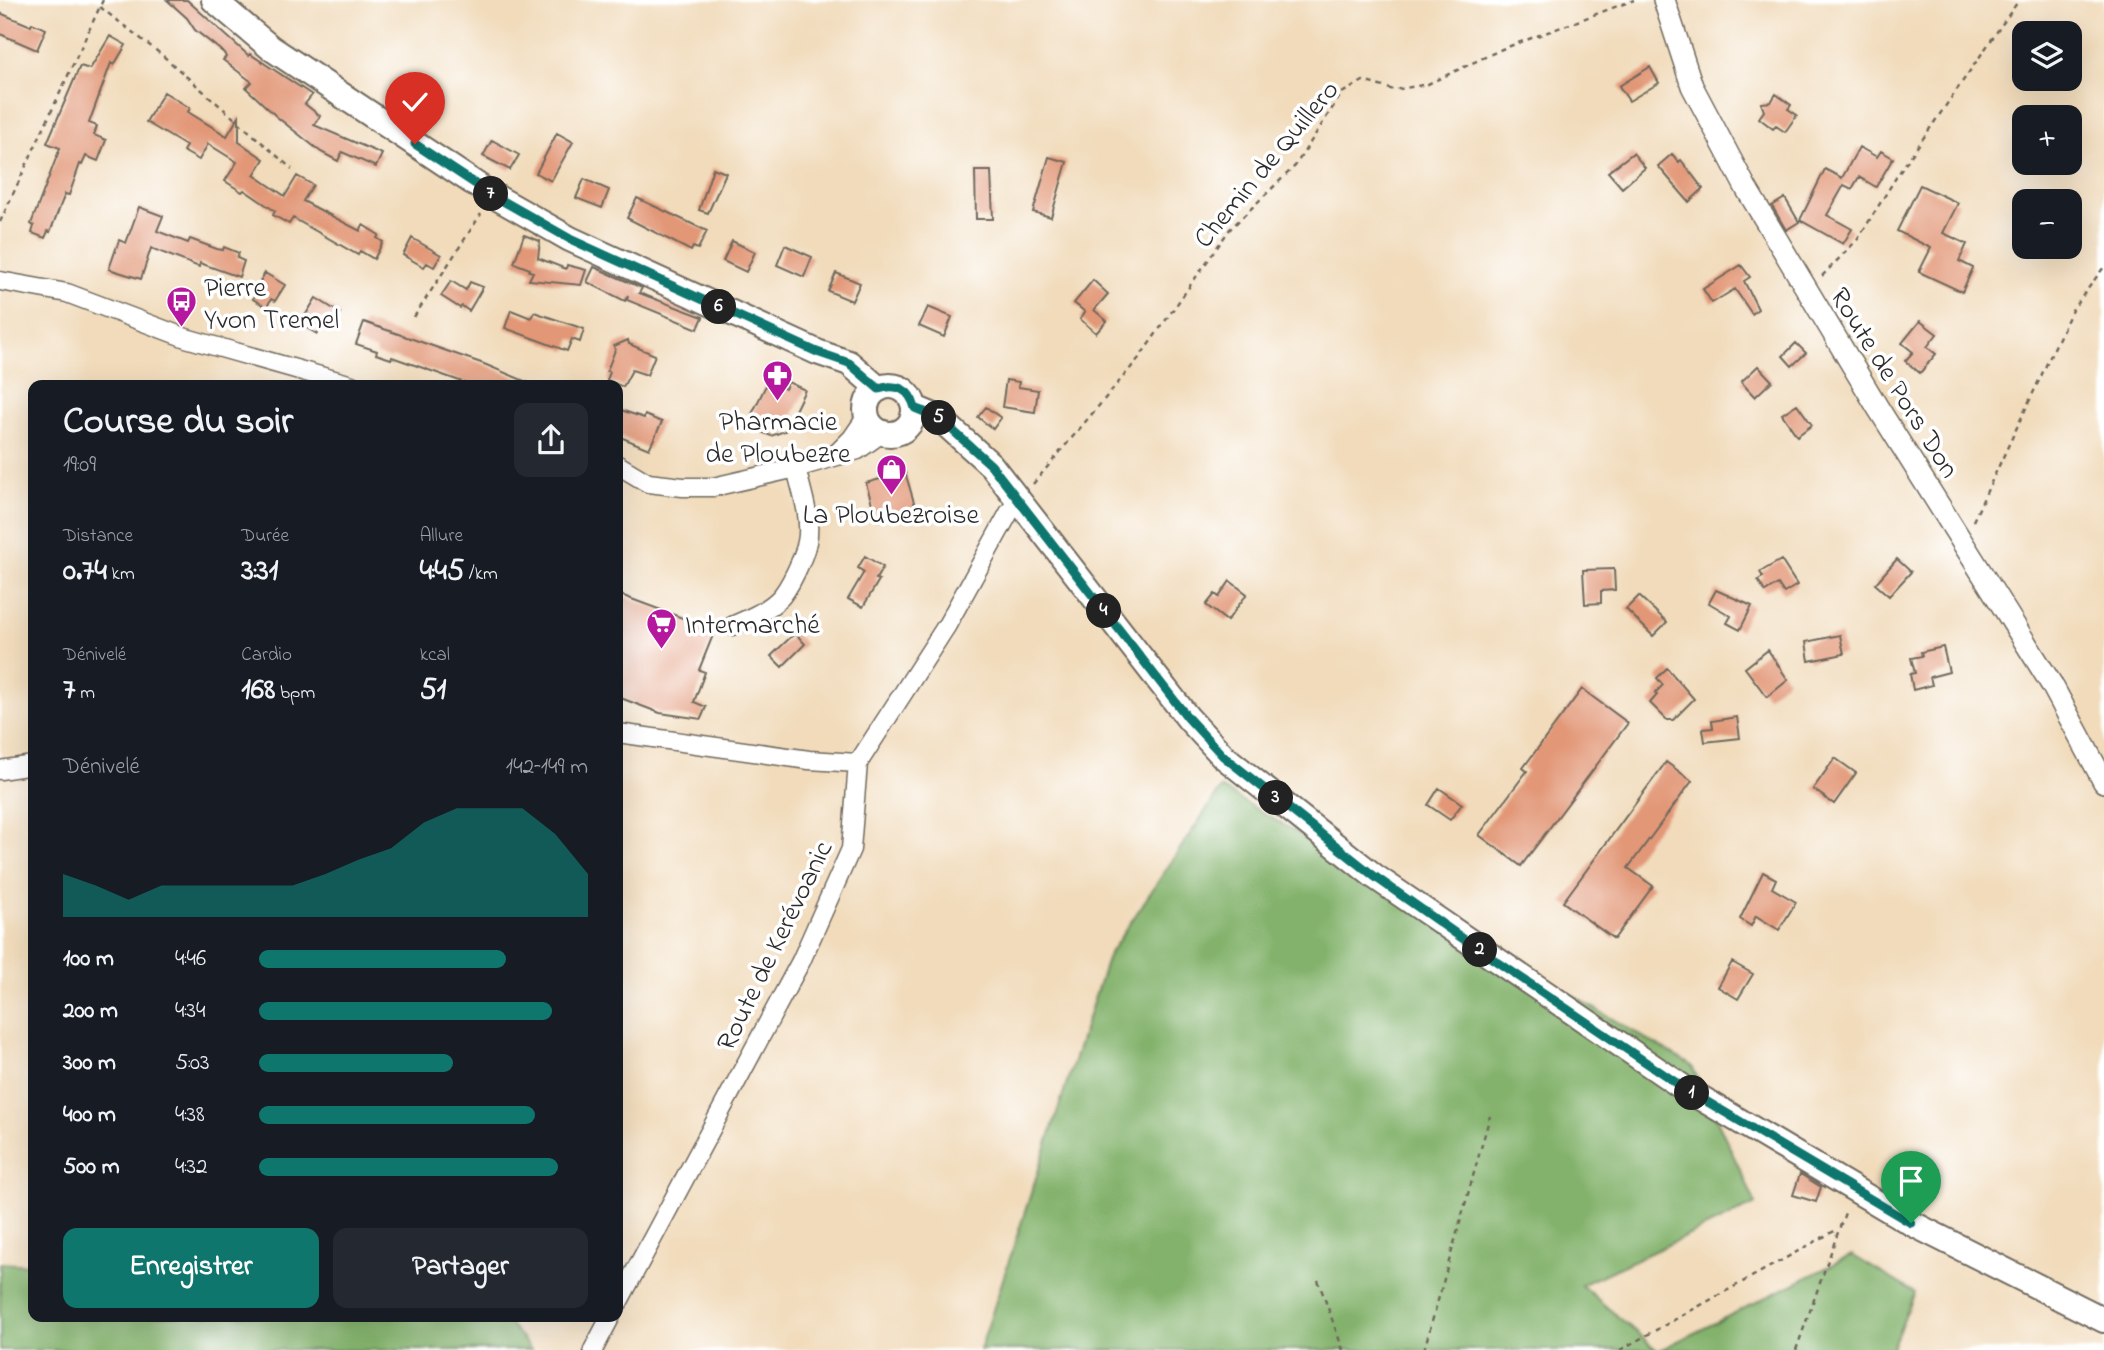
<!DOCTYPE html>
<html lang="fr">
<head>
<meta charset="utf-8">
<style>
  body { margin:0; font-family:"Indie Flower",sans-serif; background:#242831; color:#f1f3f6; height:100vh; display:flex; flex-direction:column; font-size:26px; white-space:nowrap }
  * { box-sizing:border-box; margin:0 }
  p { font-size:23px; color:#9ea1a6 }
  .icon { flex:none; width:38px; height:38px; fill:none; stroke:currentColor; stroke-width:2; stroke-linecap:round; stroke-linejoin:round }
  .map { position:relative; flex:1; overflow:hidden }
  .drawer { position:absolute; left:28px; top:380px; width:595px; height:942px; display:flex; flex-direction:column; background:#171b24; border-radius:14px; box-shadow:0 7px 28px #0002 }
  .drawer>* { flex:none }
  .fabs { position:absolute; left:2012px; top:21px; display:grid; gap:14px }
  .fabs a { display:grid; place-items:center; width:70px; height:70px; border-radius:14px; background:#171b24; box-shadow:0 7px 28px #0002; font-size:35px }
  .pin { position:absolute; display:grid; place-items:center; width:60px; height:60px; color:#fff; margin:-72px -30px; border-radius:50% 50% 50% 0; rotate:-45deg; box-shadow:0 0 7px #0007 }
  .pin .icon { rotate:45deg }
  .km { position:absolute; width:35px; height:35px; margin:-18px; border-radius:50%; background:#222; color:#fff; font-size:19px; line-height:35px; text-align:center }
  .round { display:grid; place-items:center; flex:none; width:74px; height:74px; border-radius:14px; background:#242831 }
  .headline { display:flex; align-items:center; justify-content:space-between; height:119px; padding:0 35px }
  h1 { font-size:38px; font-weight:700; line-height:52px }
  .figures { display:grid; grid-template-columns:repeat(3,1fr); gap:10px; height:119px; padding:7px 35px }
  .figures div { display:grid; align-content:center }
  .figures b { font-size:30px; font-weight:700 }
  .figures small { font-size:19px; font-weight:400 }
  .figures p { font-size:19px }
  .chart { height:196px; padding:14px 35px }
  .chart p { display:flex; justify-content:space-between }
  .chart svg { width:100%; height:126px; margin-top:7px; fill:#0f766e; opacity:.7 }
  .action { display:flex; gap:14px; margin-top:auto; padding:14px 35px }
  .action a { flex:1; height:80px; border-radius:14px; background:#0f766e; color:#fff; font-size:28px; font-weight:700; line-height:80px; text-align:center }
  .action a+a { background:#242831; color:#f1f3f6 }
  ul { padding:0 35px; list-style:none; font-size:23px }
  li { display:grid; grid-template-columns:112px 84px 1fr; align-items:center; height:52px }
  li i { height:18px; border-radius:9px; background:#0f766e }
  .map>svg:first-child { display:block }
  .forest { fill:#83b26c; stroke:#576e4c; stroke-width:2 }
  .building { fill:#e29777 }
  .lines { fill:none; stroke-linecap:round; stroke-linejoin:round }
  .minor-casing { stroke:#70695d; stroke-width:21 }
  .tertiary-casing { stroke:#70695d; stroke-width:24 }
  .secondary-casing { stroke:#70695d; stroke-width:28 }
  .path { stroke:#70695d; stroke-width:2.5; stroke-dasharray:5 5; stroke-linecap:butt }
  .minor { stroke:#fff; stroke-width:18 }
  .tertiary { stroke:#fff; stroke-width:21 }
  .secondary { stroke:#fff; stroke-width:24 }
  .route-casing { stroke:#fff; stroke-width:14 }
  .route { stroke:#0f766e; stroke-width:9 }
  .labels { text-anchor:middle; stroke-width:7; stroke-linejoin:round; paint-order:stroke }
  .street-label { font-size:28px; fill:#2b2b2b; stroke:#fff }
  .poi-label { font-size:28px; fill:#2b2b2b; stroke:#fff; text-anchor:start }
</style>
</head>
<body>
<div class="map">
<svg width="2104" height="1350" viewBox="0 0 2104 1350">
  <rect width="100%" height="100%" fill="#fff"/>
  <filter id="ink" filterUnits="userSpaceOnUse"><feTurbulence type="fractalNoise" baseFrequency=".0143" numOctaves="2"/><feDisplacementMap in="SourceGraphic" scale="14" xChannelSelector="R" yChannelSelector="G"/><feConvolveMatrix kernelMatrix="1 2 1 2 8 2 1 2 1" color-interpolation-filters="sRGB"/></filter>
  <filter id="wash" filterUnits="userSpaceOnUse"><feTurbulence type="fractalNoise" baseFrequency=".00686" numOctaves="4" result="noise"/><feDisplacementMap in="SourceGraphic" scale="28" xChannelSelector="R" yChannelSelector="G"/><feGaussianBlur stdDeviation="1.57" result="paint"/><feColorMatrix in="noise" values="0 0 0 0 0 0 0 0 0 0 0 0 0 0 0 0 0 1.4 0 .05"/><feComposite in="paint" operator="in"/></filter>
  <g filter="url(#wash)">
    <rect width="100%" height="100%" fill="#f1dbbb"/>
    <path class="forest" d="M1221 788 1692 1066 1756 1204 1581 1285 1657 1350H980L1108 956Z
      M1852 1255 1915 1293 1891 1350H1660Z
      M0 1263 33 1265V1316H503L531 1350H0Z"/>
    <g id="blocks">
      <path class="building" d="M167 0H187L249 56 250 54 312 95 305 104 320 116 314 125 382 154 376 167 342 152 338 161 321 152 277 117 246 88 252 82 223 60 226 57 224 53 195 30 187 18Z
        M0 13 31 26 32 23 46 29 37 50 0 34Z
        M110 36 126 45 114 65 111 63 89 123 97 126 94 135 106 140 98 161 86 156 82 165 80 164 69 195 65 194 50 232 48 231 45 238 32 233 34 226 31 224 60 148 47 143 80 66 90 69Z
        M1650 67 1659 83 1629 101 1619 86Z
        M399 85 428 102 421 114 392 97Z
        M164 92 190 108 188 112 227 136 239 116V142L264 159 254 175 285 196 297 176 313 185 303 201 360 231 363 225 379 235 377 238 383 242 374 259 360 251 358 255 293 218 289 224 273 215 275 211 244 190 242 192 225 181 237 162 208 144 199 160 183 151 186 146 146 122Z
        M1776 94 1791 105 1788 109 1797 115 1785 132 1776 126 1773 129 1759 118 1764 111 1761 103 1771 102Z
        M557 133 573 142 551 181 536 173Z
        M492 140 519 155 510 170 483 156Z
        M1859 147 1877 157 1881 151 1893 158 1876 187 1859 177 1852 189 1844 185 1827 215 1852 229 1843 244 1800 220 1825 169 1842 178Z
        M1633 153 1645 168 1622 188 1608 172Z
        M1672 154 1679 162 1681 160 1703 189 1689 202 1658 166Z
        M1049 157 1067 162 1051 217 1033 212Z
        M713 168 726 173 708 213 699 210Z
        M975 171H991L993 219H976Z
        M584 179 609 190 602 208 576 198Z
        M1920 185 1958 203 1943 233 1967 244 1959 261 1973 268 1962 292 1919 272 1931 248 1897 231Z
        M637 198 707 231 698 249 693 247 691 251 627 218Z
        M1785 198 1799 222 1786 230 1772 206Z
        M139 207 163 216 157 231 188 243 190 239 217 249 223 250 224 247 239 253 237 258 244 261 239 277 200 263 199 267 151 248 141 279 109 269 119 240 126 243Z
        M524 235 540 241 538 258 566 269 567 265 586 270 581 285 529 280 533 272 529 271 530 269 514 263Z
        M412 238 441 255 434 267 427 263 424 267 403 255Z
        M732 241 755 252 746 272 723 261Z
        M785 245 812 257 804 277 777 265Z
        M1741 265 1750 277 1744 281 1758 309 1752 314 1735 289 1712 303 1703 289Z
        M594 267 642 288 639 293 703 317 698 329 627 300 628 295 625 301 587 282Z
        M265 273 285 285 275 301 271 299 267 307 253 299 257 291 255 290Z
        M836 273 860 283 852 301 828 291Z
        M1093 280 1108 294 1094 310 1107 321 1096 333 1080 319 1085 312 1074 303Z
        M451 281 466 290 470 282 483 287 469 311 462 306 460 308 441 296Z
        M316 298 340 313 334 324 326 320 317 334 300 324Z
        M928 307 952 317 944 337 919 326Z
        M511 310 531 318 534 312 584 329 580 342 572 339 567 351 505 328Z
        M1920 321 1937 334 1927 347 1936 354 1920 373 1905 361 1913 352 1902 343Z
        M364 322 484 364 534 385H471L392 357 391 359 376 354 377 351 356 344Z
        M628 340 629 344 655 355 647 375 632 370 623 387 607 380 610 372 607 371 615 350 614 346Z
        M1796 343 1806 353 1792 366 1783 356Z
        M1758 366 1772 381 1755 397 1741 382Z
        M1006 380 1019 382 1018 387 1038 390 1035 412 1002 407Z
        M768 381 785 389 788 382 805 390 785 431 771 436 757 430 751 416Z
        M1797 404 1812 425 1797 436 1782 414Z
        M986 407 1001 418 993 429 978 417Z
        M618 409 644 418 645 415 662 422 649 449 618 436Z
        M905 472 916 509 877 521 866 483Z
        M865 556 883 567 876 579 879 580 863 607 848 599 864 572 858 568Z
        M1897 559 1911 572 1889 596 1875 584Z
        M1781 560 1797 585 1784 593 1778 584 1765 592 1758 580 1763 577 1760 572Z
        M1614 569 1615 590 1601 591V603L1585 604 1583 570Z
        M1230 581 1247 594 1227 621 1206 605 1215 594 1219 597Z
        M1716 590 1752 606 1740 630 1727 623 1731 616 1709 603Z
        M618 594 715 630 699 670 705 672 694 702 706 707 701 719 660 713 618 697Z
        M1639 596 1667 622 1653 636 1626 609Z
        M795 633 805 644 782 667 771 656Z
        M1840 635 1844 654 1809 661 1806 642Z
        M1943 647 1949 672 1930 677 1932 685 1913 690 1910 674 1915 673 1911 658 1922 656 1921 652Z
        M1768 650 1788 680 1767 697 1745 668Z
        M1667 668 1694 699 1673 720H1667L1650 703 1657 695 1655 693 1663 685 1657 678Z
        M1582 689 1628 723 1521 866 1479 835 1527 771 1523 768Z
        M1737 717 1740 738 1705 742 1703 729 1713 728 1712 721Z
        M1835 758 1856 773 1834 804 1813 789Z
        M1666 762 1692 781 1628 868 1653 886 1614 939 1563 902Z
        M1439 788 1462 804 1450 820 1428 805Z
        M1763 872 1776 879 1772 888 1796 902 1779 930 1756 916 1751 926 1740 919Z
        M1732 962 1753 974 1738 999 1718 987Z
        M1800 1174 1821 1187 1816 1202 1793 1195Z"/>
    </g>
  </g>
  <g filter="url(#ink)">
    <use href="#blocks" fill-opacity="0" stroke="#70695d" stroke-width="2"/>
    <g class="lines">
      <defs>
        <path id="minor" d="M0 281 67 293 186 338 352 385
          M834 456 852 438 867 416
          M618 465 648 483 683 487H713L796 468 858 450 882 433
          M732 626C748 619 765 612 778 600 789 590 804 557 807 542 812 519 801 490 796 468
          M618 733 809 760 858 763
          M0 770 33 765
          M618 1303 801 961 851 849 858 763 947 625 1010 511 1020 500
          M593 1350 611 1316"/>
        <path id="tertiary" d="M1664 0 1692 86 1746 188 1878 408 2052 685 2104 782"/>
        <path id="secondary" d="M214 0 271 48 489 193 570 239 817 352 849 363 879 389
          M866 410a24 24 0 1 1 48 0a24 24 0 1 1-48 0Z
          M915 408 939 418 991 465 1188 718 1223 756 1374 876 1684 1088 1911 1223 2104 1320"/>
      </defs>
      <use href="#minor" class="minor-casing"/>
      <use href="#tertiary" class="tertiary-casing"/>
      <use href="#secondary" class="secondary-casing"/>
      <path class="path" d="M100 7 162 55 292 169
        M0 222 103 0
        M1822 276 1858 239 1897 176 2019 0
        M414 317 481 214
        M1033 484 1139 358 1230 229 1295 166 1342 93 1363 81 1394 90 1428 84 1502 49 1634 0
        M1973 521 2072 310 2104 267
        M1318 1280 1343 1350
        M1424 1350 1490 1116
        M1620 1350 1838 1229
        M1796 1350 1846 1210"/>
      <use href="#minor" class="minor"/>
      <use href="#tertiary" class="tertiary"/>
      <use href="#secondary" class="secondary"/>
    </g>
  </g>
  <g class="lines" filter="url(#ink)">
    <defs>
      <path id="route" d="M415 144 489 193 570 239 817 352 849 363 879 389C897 383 910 389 915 408L939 418 991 465 1188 718 1223 756 1374 876 1462 938 1684 1088 1911 1223"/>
    </defs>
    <use href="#route" class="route-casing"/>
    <use href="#route" class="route"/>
  </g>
  <defs>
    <symbol id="bus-pin" viewBox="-11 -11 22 30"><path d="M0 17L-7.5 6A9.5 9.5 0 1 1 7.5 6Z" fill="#b5179e" stroke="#fff"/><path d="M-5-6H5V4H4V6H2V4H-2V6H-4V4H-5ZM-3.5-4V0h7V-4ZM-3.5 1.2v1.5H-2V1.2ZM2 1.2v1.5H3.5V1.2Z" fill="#fff"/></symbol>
    <symbol id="pharmacy-pin" viewBox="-11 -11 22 30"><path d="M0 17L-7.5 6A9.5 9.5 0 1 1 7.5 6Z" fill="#b5179e" stroke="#fff"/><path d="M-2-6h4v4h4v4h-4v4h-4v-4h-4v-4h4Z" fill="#fff"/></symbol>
    <symbol id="shop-pin" viewBox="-11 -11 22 30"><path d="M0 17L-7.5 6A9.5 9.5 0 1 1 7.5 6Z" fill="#b5179e" stroke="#fff"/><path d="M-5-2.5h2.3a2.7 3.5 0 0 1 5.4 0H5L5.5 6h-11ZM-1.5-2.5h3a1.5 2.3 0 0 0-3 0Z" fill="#fff"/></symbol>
    <symbol id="supermarket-pin" viewBox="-11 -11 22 30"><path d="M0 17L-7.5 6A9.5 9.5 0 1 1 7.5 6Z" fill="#b5179e" stroke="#fff"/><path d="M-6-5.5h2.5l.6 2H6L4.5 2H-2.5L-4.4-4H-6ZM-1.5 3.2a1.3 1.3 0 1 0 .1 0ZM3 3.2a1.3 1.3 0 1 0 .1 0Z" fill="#fff"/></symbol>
  </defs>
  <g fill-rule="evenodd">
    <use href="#bus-pin" x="164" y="284" width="35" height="47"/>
    <use href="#pharmacy-pin" x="760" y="358" width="35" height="47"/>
    <use href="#shop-pin" x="874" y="452" width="35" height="47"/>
    <use href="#supermarket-pin" x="644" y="606" width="35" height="47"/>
  </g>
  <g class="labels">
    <g class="street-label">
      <text transform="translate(1265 163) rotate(-50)" y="10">Chemin de Quillero</text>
      <text transform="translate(1896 382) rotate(58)" y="10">Route de Pors Don</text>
      <text transform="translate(773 945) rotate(-64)" y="10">Route de Kerévoanic</text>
    </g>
    <g class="poi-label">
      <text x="204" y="296">Pierre<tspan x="204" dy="32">Yvon Tremel</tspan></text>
      <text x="778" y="430" text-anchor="middle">Pharmacie<tspan x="778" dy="32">de Ploubezre</tspan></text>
      <text x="891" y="523" text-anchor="middle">La Ploubezroise</text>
      <text x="685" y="633">Intermarché</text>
    </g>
  </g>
</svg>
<div class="fabs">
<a><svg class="icon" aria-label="layers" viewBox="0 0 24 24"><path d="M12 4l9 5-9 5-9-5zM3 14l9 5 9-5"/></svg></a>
<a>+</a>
<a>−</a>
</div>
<div class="pin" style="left:1911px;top:1223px;background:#1e9e55"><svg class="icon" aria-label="arrive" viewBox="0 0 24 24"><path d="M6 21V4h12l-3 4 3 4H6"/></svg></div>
<div class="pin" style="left:415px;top:144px;background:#d93025"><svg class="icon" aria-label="check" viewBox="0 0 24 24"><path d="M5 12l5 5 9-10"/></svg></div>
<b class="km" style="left:1692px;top:1093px">1</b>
<b class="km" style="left:1480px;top:950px">2</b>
<b class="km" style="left:1276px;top:798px">3</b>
<b class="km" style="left:1104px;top:611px">4</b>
<b class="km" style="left:939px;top:418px">5</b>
<b class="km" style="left:719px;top:307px">6</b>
<b class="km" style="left:491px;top:194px">7</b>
<section class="drawer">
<div class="headline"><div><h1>Course du soir</h1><p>19:09</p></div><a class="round"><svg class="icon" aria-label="share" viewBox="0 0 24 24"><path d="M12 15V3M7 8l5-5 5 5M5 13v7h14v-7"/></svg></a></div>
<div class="figures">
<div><p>Distance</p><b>0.74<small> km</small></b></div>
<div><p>Durée</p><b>3:31</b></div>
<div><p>Allure</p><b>4:45<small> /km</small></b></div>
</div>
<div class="figures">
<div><p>Dénivelé</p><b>7<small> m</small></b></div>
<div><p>Cardio</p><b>168<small> bpm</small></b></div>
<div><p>kcal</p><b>51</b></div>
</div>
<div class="chart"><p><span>Dénivelé</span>142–149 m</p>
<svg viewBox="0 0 160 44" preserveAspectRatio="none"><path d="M0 44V29L10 33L20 38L30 33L40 33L50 33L60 33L70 33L80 29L90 24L100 20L110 11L120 6L130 6L140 6L150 15L160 29V44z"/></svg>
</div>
<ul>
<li><b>100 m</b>4:46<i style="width:75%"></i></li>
<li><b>200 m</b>4:34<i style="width:89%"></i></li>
<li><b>300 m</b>5:03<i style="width:59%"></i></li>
<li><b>400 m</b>4:38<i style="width:84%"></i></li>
<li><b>500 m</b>4:32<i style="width:91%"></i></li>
</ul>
<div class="action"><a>Enregistrer</a><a>Partager</a></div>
</section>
</div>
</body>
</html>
